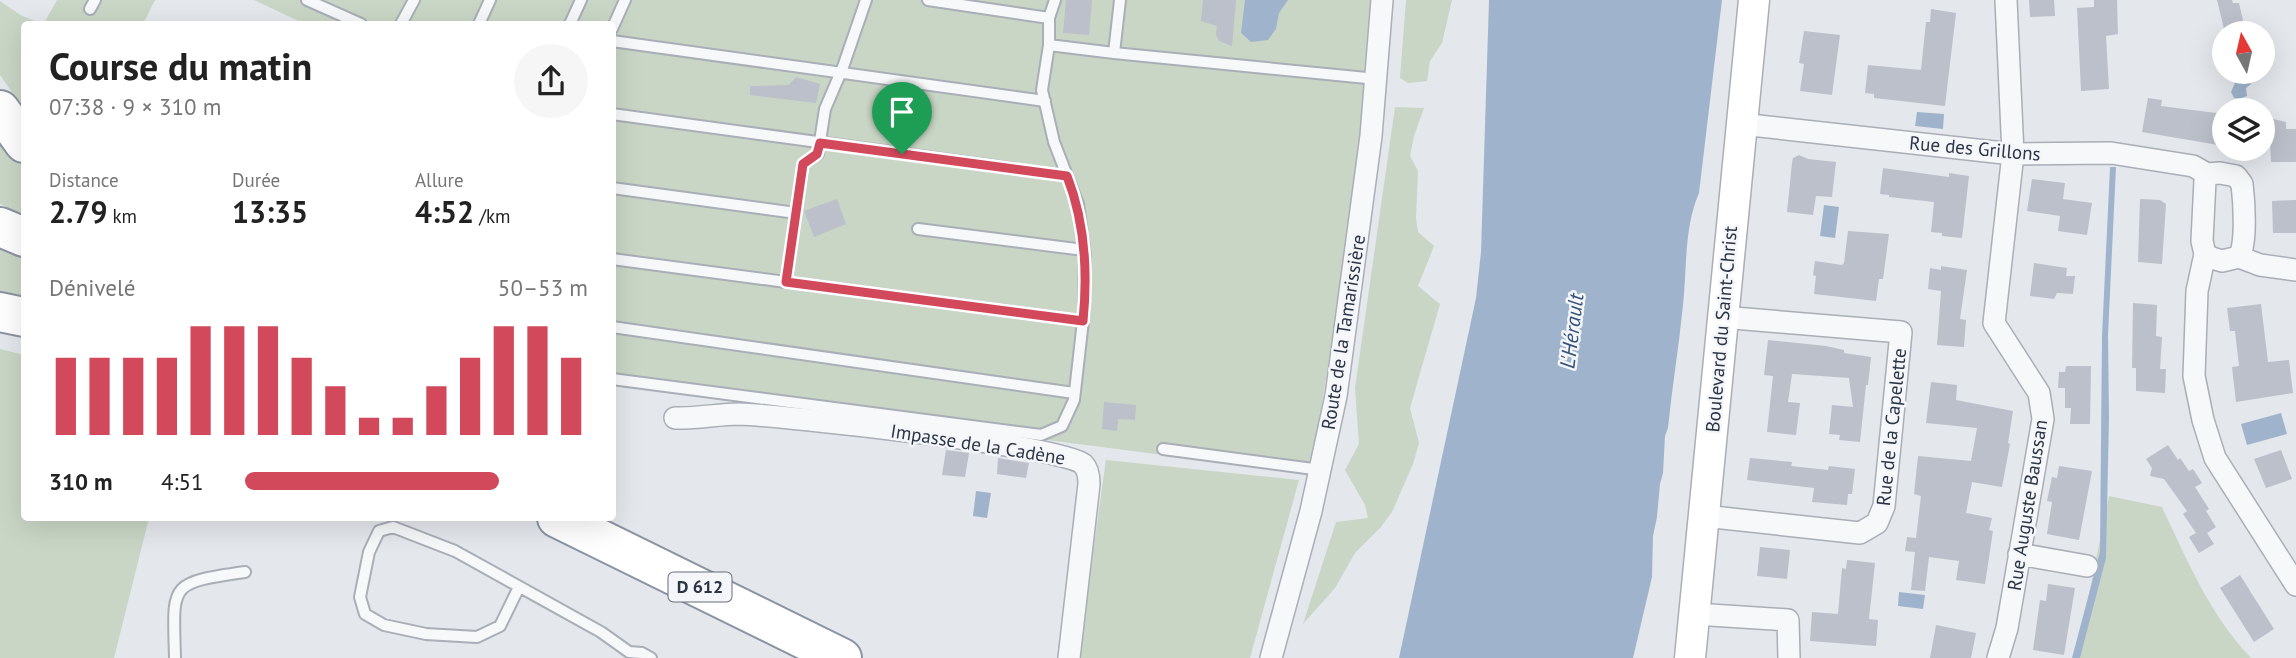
<!DOCTYPE html>
<html lang="fr">
<head>
<meta charset="utf-8">
<style>
  body { margin:0; font-family:"PT Sans",sans-serif; background:#f6f6f6; color:#222; height:100vh; display:flex; flex-direction:column; font-size:26px; white-space:nowrap }
  * { box-sizing:border-box; margin:0 }
  p { font-size:23px; color:#767676 }
  .icon { flex:none; width:38px; height:38px; fill:none; stroke:currentColor; stroke-width:2; stroke-linecap:round; stroke-linejoin:round }
  .map { position:relative; flex:1; overflow:hidden }
  .panel { position:absolute; left:21px; top:21px; width:595px; height:500px; display:flex; flex-direction:column; background:#fff; border-radius:7px; box-shadow:0 7px 28px #0002 }
  .panel>* { flex:none }
  .needle { width:46px; rotate:352deg }
  .tools { position:absolute; left:2212px; top:21px; display:grid; gap:14px }
  .tools a { display:grid; place-items:center; width:63px; height:63px; border-radius:50%; background:#fff; box-shadow:0 7px 28px #0002; font-size:35px }
  .pin { position:absolute; display:grid; place-items:center; width:60px; height:60px; color:#fff; margin:-72px -30px; border-radius:50% 50% 50% 0; rotate:-45deg; box-shadow:0 0 7px #0007 }
  .pin .icon { rotate:45deg }
  .round { display:grid; place-items:center; flex:none; width:74px; height:74px; border-radius:37px; background:#f6f6f6 }
  .overview { display:flex; align-items:center; justify-content:space-between; height:119px; padding:0 28px }
  h1 { font-size:38px; font-weight:600; line-height:52px }
  .figures { display:grid; grid-template-columns:repeat(3,1fr); gap:10px; height:119px; padding:7px 28px }
  .figures div { display:grid; align-content:center }
  .figures b { font-size:30px; font-weight:600 }
  .figures small { font-size:19px; font-weight:400 }
  .figures p { font-size:19px }
  .chart { height:196px; padding:14px 28px }
  .chart p { display:flex; justify-content:space-between }
  .chart svg { width:100%; height:126px; margin-top:7px; stroke:#d1495b; stroke-width:6 }
  ul { padding:0 28px; list-style:none; font-size:23px }
  li { display:grid; grid-template-columns:112px 84px 1fr; align-items:center; height:52px }
  li i { height:18px; border-radius:9px; background:#d1495b }
  .map>svg:first-child { display:block }
  .green { fill:#c9d6c5 }
  .water { fill:#9fb4cc }
  .building { fill:#bbc0ca }
  .lines { fill:none; stroke-linecap:round; stroke-linejoin:round }
  .lane-casing { stroke:#a9aeb7; stroke-width:14 }
  .street-casing { stroke:#a9aeb7; stroke-width:24 }
  .secondary-casing { stroke:#a9aeb7; stroke-width:33 }
  .highway-casing { stroke:#8b94a3; stroke-width:42 }
  .lane { stroke:#f7f8fa; stroke-width:10 }
  .street { stroke:#f7f8fa; stroke-width:21 }
  .secondary { stroke:#fff; stroke-width:30 }
  .highway { stroke:#fff; stroke-width:38 }
  .route-casing { stroke:#fff; stroke-width:14 }
  .route { stroke:#d1495b; stroke-width:9 }
  .labels { text-anchor:middle; stroke-width:5; stroke-linejoin:round; paint-order:stroke }
  .shield { fill:#f4f6f9; stroke:#676e7b; stroke-width:2 }
  .shield-label { font-size:18px; font-weight:bold; fill:#2b3445 }
  .street-label { font-size:19px; fill:#2b3445; stroke:#f4f6f9 }
  .water-label { font-size:21px; font-style:italic; fill:#34527a; stroke:#f4f6f9 }
</style>
</head>
<body>
<div class="map">
<svg width="2296" height="658" viewBox="0 0 2296 658">
  <rect width="100%" height="100%" fill="#e4e7ec"/>
  <path class="green" d="M57 0H155L143 24 44 23Z
    M254 0H1376L1371 93 1311 474 1047 440 756 397 613 382 612 24H305Z
    M1406 0H1452L1442 43 1430 61 1427 81 1408 83 1400 78Z
    M0 1 22 16 44 24H24V109L0 75Z
    M1395 107 1424 108 1414 136 1410 156 1418 171 1416 218 1418 232 1434 246 1418 286 1440 304 1410 408 1419 443 1413 464 1392 512 1381 527 1355 553 1335 588 1303 624 1336 522 1368 518 1365 505 1345 470 1359 444 1355 388Z
    M0 137 24 166V215L0 204Z
    M0 247 24 257V301L0 297Z
    M0 349 24 355V518H149L114 658H0Z
    M1106 460 1299 480 1250 658H1078Z
    M2109 496 2162 507C2187 560 2210 615 2251 658H2076Z"/>
  <path class="water" d="M1245 0H1288L1279 13 1276 29 1268 40 1251 42 1241 33Z
    M1489 0H1722L1699 193C1684 227 1687 268 1683 305 1679 346 1672 387 1668 428L1665 436 1663 473 1660 484 1657 517 1653 536 1652 577 1633 658H1399L1476 298 1481 252Z
    M2244 75 2248 77 2251 84 2246 88 2247 96 2239 99 2234 98 2231 92 2237 78Z
    M1917 112 1944 114 1943 129 1915 126Z
    M2110 167H2116L2108 335 2109 418 2106 558 2080 658H2072L2100 552 2102 336Z
    M1824 205 1839 207 1835 238 1820 236Z
    M2281 413 2287 434 2247 445 2241 424Z
    M976 491 991 493 987 518 973 516Z
    M1899 592 1925 595 1923 609 1898 606Z"/>
  <path class="building" d="M1066 0H1092L1089 35 1063 33Z
    M1203 0H1236L1232 46 1219 41 1216 35 1217 26 1201 21Z
    M2029 0H2054L2055 16 2030 17Z
    M2094 0H2117L2118 34 2106 36 2109 89 2081 91 2077 8 2094 7Z
    M2217 0H2232L2233 3H2239L2244 25 2224 29Z
    M1931 9 1956 13 1945 106 1874 98V94L1865 93 1868 65 1921 70 1926 22H1930Z
    M1804 31 1840 35 1832 95 1800 91 1804 64 1799 63Z
    M796 77 820 84 816 103 750 95V86L789 85Z
    M2148 98 2162 100 2161 106 2224 114V146L2142 132Z
    M2269 118 2286 122V129H2296V162H2271Z
    M1799 155 1808 159 1836 162 1832 197 1816 196 1813 215 1787 212 1792 163 1793 158Z
    M1883 168 1949 177V173L1969 176 1962 238 1942 236V233L1931 232 1934 202 1889 197V195L1880 194Z
    M2032 179 2065 183 2063 199 2092 203 2087 235 2058 231 2060 216 2027 211Z
    M837 199 846 224 814 237 804 211Z
    M2140 199 2160 200 2166 204 2162 264 2138 262Z
    M2296 200V233H2273L2272 201Z
    M1848 231 1889 234 1883 279H1879L1876 301 1814 294 1816 276 1813 275 1815 261 1842 265 1844 263Z
    M2034 263 2067 268 2066 276H2075L2073 294 2057 293 2054 299 2030 296Z
    M1941 266 1967 270 1960 319 1966 320 1964 347 1937 345 1941 291 1928 289 1930 268 1941 270Z
    M2133 303 2157 305 2156 336 2162 337 2160 369H2166L2165 393 2136 391V368H2132Z
    M2261 304 2268 362 2289 360 2293 393 2236 402 2232 367 2239 366 2235 331H2230L2227 308Z
    M1768 340 1826 346 1844 350V353L1871 357 1868 385H1866L1860 442 1839 440 1840 435 1829 434 1832 405 1853 407 1849 378 1792 374 1788 402 1800 403 1796 435 1767 432 1773 376 1764 375Z
    M2066 366H2091L2090 424H2070L2071 408H2065V388H2058L2059 372H2065Z
    M1931 382 1957 385 1956 400 2013 411 2008 443 2010 444 2002 487 1972 482 1966 513 1992 518 1989 530 1993 531 1985 584 1956 580 1959 561 1929 557 1925 591 1911 590 1915 552 1905 551 1907 537 1916 538 1921 496 1914 494 1918 456 1971 461 1977 428 1926 423Z
    M1104 402 1136 405 1135 420 1118 419 1117 431 1102 429Z
    M2168 445 2178 460 2180 458 2189 471 2193 469 2202 483 2195 487 2209 509 2206 511 2216 527 2207 533 2214 544 2199 553 2189 537 2196 533 2183 514 2187 511 2164 479 2150 476 2152 468 2146 459Z
    M946 450 969 453 965 477 942 475Z
    M2281 450 2292 479 2266 488 2254 459Z
    M998 458 1029 463 1026 478 997 474Z
    M1750 458 1792 462 1791 466 1828 470 1829 466 1855 469 1852 494H1848L1847 505 1812 502 1814 488 1747 480Z
    M2059 466 2092 471 2079 540 2047 534 2052 502 2047 501 2052 477 2057 478Z
    M1760 547 1790 550 1787 579 1757 576Z
    M1847 560 1875 563 1869 619 1878 620 1876 646 1810 641 1812 612 1838 614 1842 568 1846 569Z
    M2240 575 2274 629 2254 642 2220 588Z
    M2048 584 2075 588 2064 655 2033 650 2040 600 2046 601Z
    M1936 625 1976 633 1971 658H1930Z"/>
  <g class="lines">
    <defs>
      <path id="lane" d="M307 0 361 24
        M928 0 1049 18V45L1114 53
        M1120 0 1114 53 1377 79
        M90 9 95 0
        M1049 18 1055 0
        M401 24 414 0
        M479 24 490 0
        M570 24 581 0
        M612 29 625 0
        M612 41 1045 101
        M612 114 1067 176
        M612 188 796 213
        M918 229 1084 250
        M612 259 786 282 803 164 818 154 825 109 843 67 866 0
        M786 282 1083 321
        M612 327 1074 393
        M612 379 1041 435 1062 426 1074 400 1084 312 1085 256 1078 204 1054 142 1042 90 1049 45
        M1163 449 1321 470
        M519 587 500 626 477 637 426 634 384 625 365 614 360 597 369 552 379 531 393 527 455 551 601 632 629 652 642 653 651 658
        M175 658C173 583 168 583 245 572"/>
      <path id="street" d="M1741 124 2013 154 2111 153 2193 166 2207 174
        M2205 254 2197 291 2194 376 2203 420 2215 458 2296 585
        M2239 257C2247 243 2244 200 2242 184L2236 176 2220 173 2207 174 2205 180 2202 241 2205 254 2212 258 2222 261 2239 257 2260 265 2296 270
        M675 418C696 419 718 414 739 414 780 415 1065 446 1083 464 1088 469 1089 477 1089 484L1069 658
        M1704 516 1860 533 1877 523 1884 506 1901 332 1722 317
        M2019 554 2087 566
        M1695 614 1788 620 1789 658
        M1271 658 1311 511 1336 396 1371 136 1382 0
        M1998 658 2007 628 2043 419 2039 393 1994 323 2013 154 2006 0"/>
      <path id="secondary" d="M1690 658 1754 0"/>
      <path id="highway" d="M0 110 24 143
        M0 227 24 237
        M0 312 24 317
        M557 518 842 658"/>
    </defs>
    <use href="#lane" class="lane-casing"/>
    <use href="#street" class="street-casing"/>
    <use href="#secondary" class="secondary-casing"/>
    <use href="#highway" class="highway-casing"/>
    <use href="#lane" class="lane"/>
    <use href="#street" class="street"/>
    <use href="#secondary" class="secondary"/>
    <use href="#highway" class="highway"/>
  </g>
  <g class="lines">
    <defs>
      <path id="route" d="M820 143 1067 176C1085 222 1088 271 1083 321L786 282 803 164 817 154Z"/>
    </defs>
    <use href="#route" class="route-casing"/>
    <use href="#route" class="route"/>
  </g>
  <g class="labels">
    <rect class="shield" x="668.5" y="572.5" width="63" height="29" rx="5"/>
    <g class="shield-label">
      <text x="700" y="593">D 612</text>
    </g>
    <g class="street-label">
      <text transform="translate(1975 148) rotate(5)" y="7">Rue des Grillons</text>
      <text transform="translate(1721 329) rotate(-85)" y="7">Boulevard du Saint-Christ</text>
      <text transform="translate(1343 332) rotate(-81)" y="7">Route de la Tamarissière</text>
      <text transform="translate(1891 427) rotate(-84)" y="7">Rue de la Capelette</text>
      <text transform="translate(978 444) rotate(9)" y="7">Impasse de la Cadène</text>
      <text transform="translate(2027 505) rotate(-81)" y="7">Rue Auguste Baussan</text>
    </g>
    <g class="water-label">
      <text transform="translate(1572 331) rotate(-83)" y="7">L'Hérault</text>
    </g>
  </g>
</svg>
<div class="tools">
<a><svg class="needle" viewBox="-14 -14 28 28"><path d="M0-13l5 13h-10z" fill="#e53935"/><path d="M0 13l5-13h-10z" fill="#767676"/></svg></a>
<a><svg class="icon" aria-label="layers" viewBox="0 0 24 24"><path d="M12 4l9 5-9 5-9-5zM3 14l9 5 9-5"/></svg></a>
</div>
<div class="pin" style="left:902px;top:154px;background:#1e9e55"><svg class="icon" aria-label="arrive" viewBox="0 0 24 24"><path d="M6 21V4h12l-3 4 3 4H6"/></svg></div>
<section class="panel">
<div class="overview"><div><h1>Course du matin</h1><p>07:38 · 9 × 310 m</p></div><a class="round"><svg class="icon" aria-label="share" viewBox="0 0 24 24"><path d="M12 15V3M7 8l5-5 5 5M5 13v7h14v-7"/></svg></a></div>
<div class="figures">
<div><p>Distance</p><b>2.79<small> km</small></b></div>
<div><p>Durée</p><b>13:35</b></div>
<div><p>Allure</p><b>4:52<small> /km</small></b></div>
</div>
<div class="chart"><p><span>Dénivelé</span>50–53 m</p>
<svg viewBox="0 0 160 44" preserveAspectRatio="none"><path d="M5 44V17M15 44V17M25 44V17M35 44V17M45 44V6M55 44V6M65 44V6M75 44V17M85 44V27M95 44V38M105 44V38M115 44V27M125 44V17M135 44V6M145 44V6M155 44V17"/></svg>
</div>
<ul>
<li><b>310 m</b>4:51<i style="width:74%"></i></li>
</ul>
</section>
</div>
</body>
</html>
